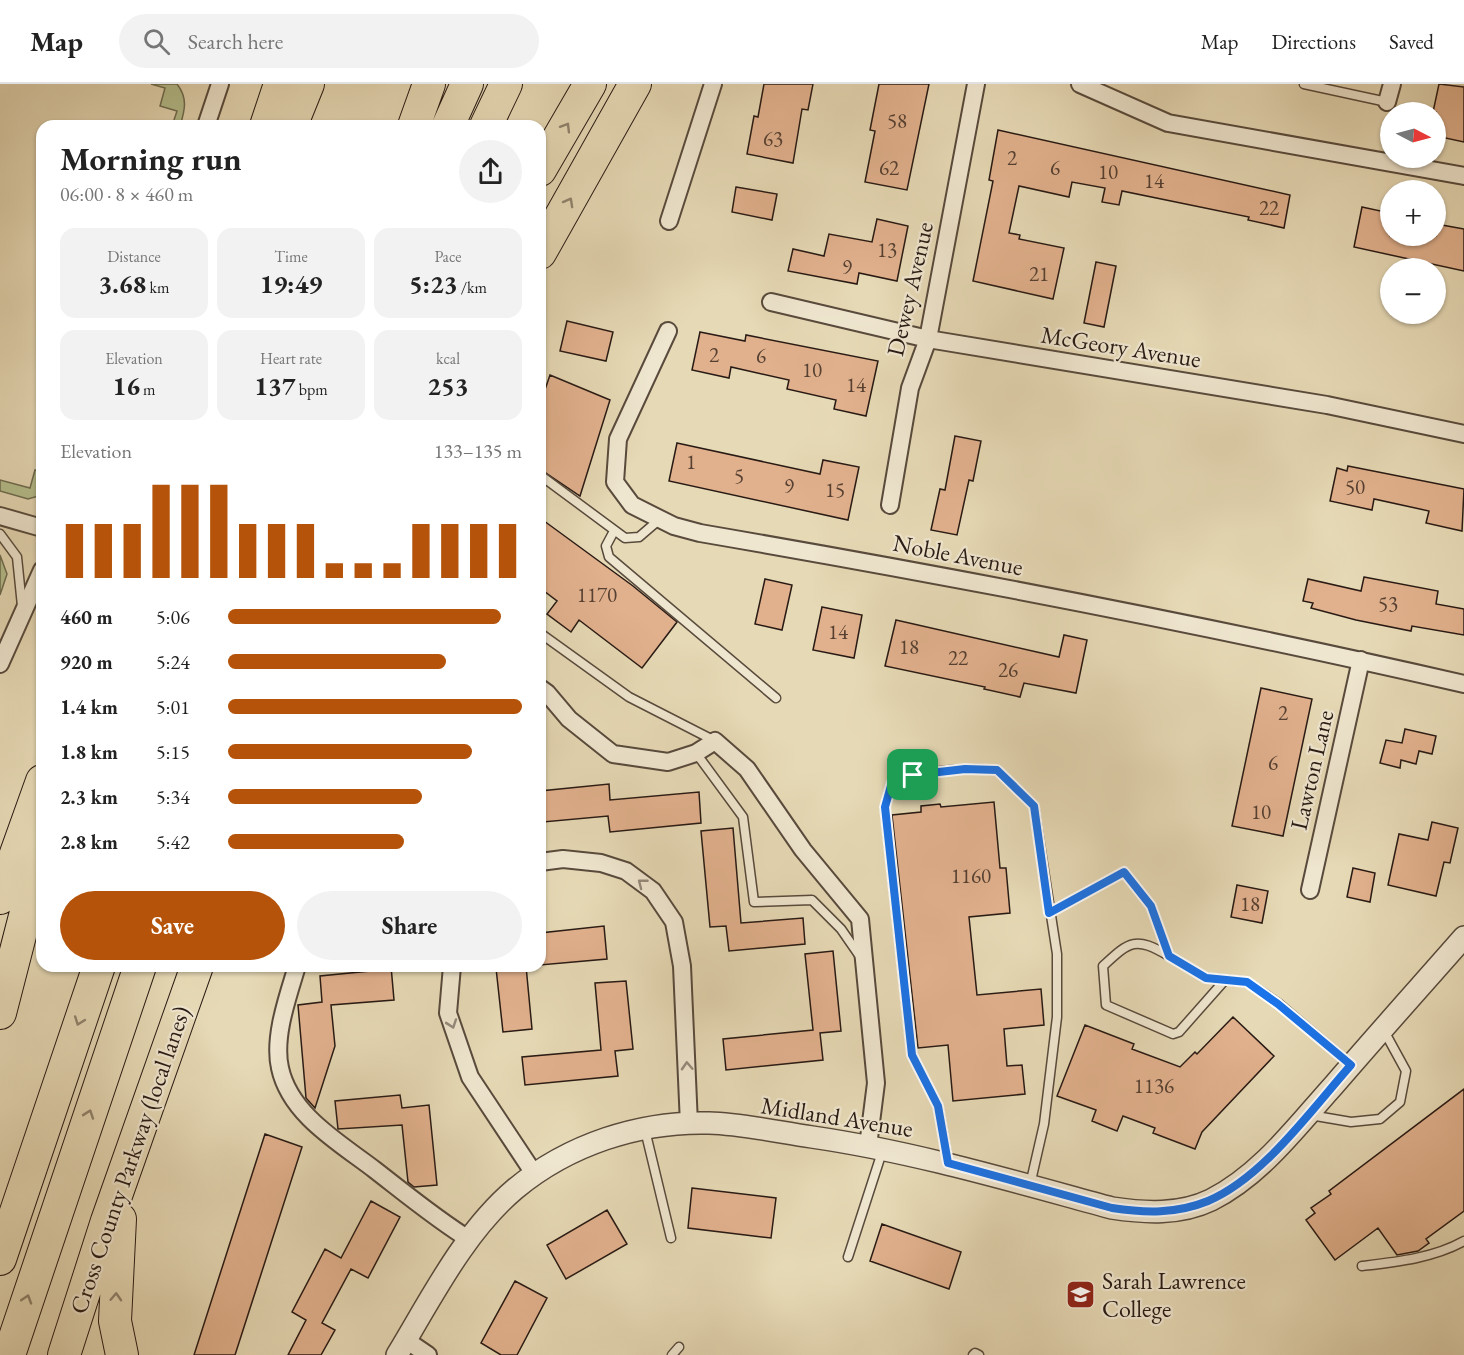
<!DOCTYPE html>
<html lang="en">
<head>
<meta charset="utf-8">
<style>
  body { margin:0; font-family:"EB Garamond",serif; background:#f2f2f2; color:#222; height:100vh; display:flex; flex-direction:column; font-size:22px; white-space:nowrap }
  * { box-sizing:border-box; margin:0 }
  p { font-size:20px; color:#767676 }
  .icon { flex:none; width:33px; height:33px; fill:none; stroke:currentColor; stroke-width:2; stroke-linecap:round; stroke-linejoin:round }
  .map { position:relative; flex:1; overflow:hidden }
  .sheet { position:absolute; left:36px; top:36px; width:510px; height:852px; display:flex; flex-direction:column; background:#fff; border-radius:18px; box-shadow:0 2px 4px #0004 }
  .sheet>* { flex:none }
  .needle { width:39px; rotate:96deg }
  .fabs { position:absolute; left:1380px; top:18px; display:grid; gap:12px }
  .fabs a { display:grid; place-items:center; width:66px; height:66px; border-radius:50%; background:#fff; box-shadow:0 2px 4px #0004; font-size:30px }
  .pin { position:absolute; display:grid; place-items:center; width:51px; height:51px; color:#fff; margin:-26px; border-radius:12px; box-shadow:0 3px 9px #0006 }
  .round { display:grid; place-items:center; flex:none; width:63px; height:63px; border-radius:32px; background:#f2f2f2 }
  .overview { display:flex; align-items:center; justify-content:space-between; height:102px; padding:0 24px }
  h1 { font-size:33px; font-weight:700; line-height:45px }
  .metrics { display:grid; grid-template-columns:repeat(3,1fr); gap:9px; height:102px; padding:6px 24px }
  .metrics div { display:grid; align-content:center; border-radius:15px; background:#f2f2f2; text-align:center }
  .metrics b { font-size:26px; font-weight:700 }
  .metrics small { font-size:16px; font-weight:400 }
  .metrics p { font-size:16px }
  .chart { height:168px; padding:12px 24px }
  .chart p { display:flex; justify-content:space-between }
  .chart svg { width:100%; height:108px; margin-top:6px; stroke:#b45309; stroke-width:6 }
  .action { display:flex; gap:12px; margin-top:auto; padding:12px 24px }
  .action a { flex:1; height:69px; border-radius:36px; background:#b45309; color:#fff; font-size:24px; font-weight:700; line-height:69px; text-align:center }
  .action a+a { background:#f2f2f2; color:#222 }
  ul { padding:0 24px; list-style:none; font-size:20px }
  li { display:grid; grid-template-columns:96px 72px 1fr; align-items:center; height:45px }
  li i { height:15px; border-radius:8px; background:#b45309 }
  header { display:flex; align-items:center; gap:36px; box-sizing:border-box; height:84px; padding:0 30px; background:#fff; border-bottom:2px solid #e0e0e0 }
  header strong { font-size:28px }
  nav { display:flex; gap:33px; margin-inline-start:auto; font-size:21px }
  .search { width:420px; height:54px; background:#f2f2f2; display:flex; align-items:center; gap:15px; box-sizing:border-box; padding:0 21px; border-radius:33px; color:#767676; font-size:22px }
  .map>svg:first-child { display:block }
  .green { fill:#b5bf8d; stroke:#6e6c50; stroke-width:1.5 }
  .building { fill:#e1b18d; stroke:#281a14; stroke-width:1.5 }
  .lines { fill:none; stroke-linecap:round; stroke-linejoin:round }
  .service-casing { stroke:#584a3c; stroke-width:11 }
  .minor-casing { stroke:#584a3c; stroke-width:20 }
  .tertiary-casing { stroke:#584a3c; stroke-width:24 }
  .motorway-casing { stroke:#281a14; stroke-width:34 }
  .service { stroke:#efe6cf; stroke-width:8 }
  .minor { stroke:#efe6cf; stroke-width:16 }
  .tertiary { stroke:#efe6cf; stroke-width:21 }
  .motorway { stroke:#e6d9b5; stroke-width:32 }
  .oneway { stroke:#90836d }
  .oneway2 { stroke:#958a7b }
  .route-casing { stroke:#fff; stroke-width:12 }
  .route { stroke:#1a73e8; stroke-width:8 }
  .labels { text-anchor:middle; stroke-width:4.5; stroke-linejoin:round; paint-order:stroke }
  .number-label { font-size:21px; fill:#564032 }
  .street-label { font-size:24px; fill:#281a14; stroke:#efe6cf }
  .poi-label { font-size:24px; fill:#281a14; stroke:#efe6cf; text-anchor:start }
</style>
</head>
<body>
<header>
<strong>Map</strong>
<div class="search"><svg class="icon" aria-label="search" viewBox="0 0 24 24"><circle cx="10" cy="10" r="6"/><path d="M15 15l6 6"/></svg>Search here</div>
<nav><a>Map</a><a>Directions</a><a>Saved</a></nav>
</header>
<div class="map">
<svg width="1464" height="1271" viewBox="0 0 1464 1271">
  <rect width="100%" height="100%" fill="#e6d9b5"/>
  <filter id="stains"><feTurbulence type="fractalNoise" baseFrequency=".00333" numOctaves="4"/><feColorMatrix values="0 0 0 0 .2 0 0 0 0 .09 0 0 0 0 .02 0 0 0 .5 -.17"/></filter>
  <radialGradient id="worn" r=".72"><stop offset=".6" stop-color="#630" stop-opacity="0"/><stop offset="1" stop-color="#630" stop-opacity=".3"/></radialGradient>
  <path class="green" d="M151 0H177C188 14 185 26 180 42H172L177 27 160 22 165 4Z
    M35 386 42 388V411L28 415 0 407V396L30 404Z
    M0 471 7 490 0 511Z"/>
  <path class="building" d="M764 0H813L808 26 802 25 793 79 747 70 754 32 758 33Z
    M879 0H929L907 106 865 98 875 47 870 46Z
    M1439 0 1464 3V58L1436 52V28H1433Z
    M998 46 1290 111 1284 144 1248 136 1249 133 1122 107 1119 121 1102 118 1105 104 1072 98 1069 113 1019 102 1009 149 1020 151 1019 155 1064 164 1053 215 973 197 993 97 989 96Z
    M736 103 777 110 772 136 732 128Z
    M1362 123 1390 129V152H1436V140L1464 145V187L1354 163Z
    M877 135 908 142 897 197 859 189 857 200 788 187 793 165 824 172 829 150 872 158Z
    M1096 178 1116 182 1104 243 1084 239Z
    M567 237 613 248 606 277 560 267Z
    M700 248 745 257 746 251 878 277 866 332 834 325 836 316 787 305 789 296 731 283 729 294 692 286Z
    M550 291 610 316 580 412 540 385V320Z
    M955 352 981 357 973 397 969 396 957 451 931 446 940 405 945 406Z
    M677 359 820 390 823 376 859 383 848 436 669 397Z
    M1348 382 1464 405 1462 447 1426 439 1429 427 1374 415 1372 426 1330 417 1337 384 1347 387Z
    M540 434 633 502 677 538 642 584 579 536 571 548 547 530 557 517 540 504Z
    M1364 493 1438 507 1436 520 1464 525V551L1412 542 1411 547 1356 536 1311 524 1313 519 1303 517 1308 495 1361 507Z
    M765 495 792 501 782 546 755 540Z
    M822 523 862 531 854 574 813 566Z
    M896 536 1059 573 1064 551 1087 556 1076 609 1024 599 1020 613 984 605 985 603 885 582Z
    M1261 604 1312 615 1283 752 1232 742Z
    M1405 645 1436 652 1432 670 1419 667 1416 680 1401 676 1400 684 1380 679 1386 656 1402 659Z
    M609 700 610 716 699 708 701 739 610 748 608 732 543 738 540 707Z
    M994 718 1000 784H1006L1010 829 969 833 977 911 1041 905 1044 941 1004 945 1007 982 1022 981 1025 1010 953 1017 948 961 918 964 892 731 921 728V722L940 720 941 723Z
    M1432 738 1458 744 1450 779 1444 778 1436 812 1388 801 1399 750 1428 756Z
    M733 744 741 839 803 834 805 860 729 867 726 842 710 843 701 747Z
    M1353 784 1375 789 1370 818 1347 813Z
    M1237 801 1268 807 1262 839 1231 833Z
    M604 842 607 875 540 881V849Z
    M833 867 841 947 820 949 823 976 726 986 723 955 813 946 805 870Z
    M370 882H391L394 916 331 921 335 962 315 1024 306 1014 298 921 322 918 320 892 370 887Z
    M526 882 532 945 503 948 496 884Z
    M626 897 633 965 615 967 618 992 525 1001 522 973 601 966 595 899Z
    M1233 933 1274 972 1202 1048 1195 1065 1153 1049 1155 1044 1123 1032 1117 1047 1092 1037 1096 1026 1057 1012 1085 941 1134 960 1132 965 1180 983 1195 968 1197 970Z
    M1464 1005V1127L1426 1155 1429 1159 1418 1167 1397 1171 1378 1144 1335 1176 1306 1136 1315 1129 1311 1124 1331 1110 1329 1107Z
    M400 1011 402 1024 429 1021 437 1101 414 1103 408 1098 402 1041 338 1045 335 1017Z
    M265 1050 302 1063 235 1271H194Z
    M692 1104 776 1114 771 1154 688 1144Z
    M371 1117 400 1133 368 1194 351 1185 322 1239 335 1246 321 1271H288L306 1236 292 1228 325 1165 341 1174Z
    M607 1126 627 1160 566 1195 547 1161Z
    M882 1140 961 1168 949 1205 870 1177Z
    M515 1197 547 1214 517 1271H501L481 1259Z"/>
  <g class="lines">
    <defs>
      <path id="service" d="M1304 0 1387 18
        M540 391 625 454 639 453 660 435
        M614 447 606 462 609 473 776 614
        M0 450 17 473 22 522
        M540 549 629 613 715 657
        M696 669 743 733 754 818 812 816 841 845 859 871
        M1049 829 1124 788 1151 822 1169 872 1206 894 1247 898 1278 919 1351 981
        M1169 872C1135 852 1130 857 1103 882L1106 921 1173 950 1179 948 1225 896
        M1310 1031 1351 1038 1380 1035 1400 1018 1406 987 1383 945
        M645 1046 671 1154
        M948 1078 938 1022 912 971 885 723 892 698C927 686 960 684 997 686L1034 722 1057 870V933L1044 1040 1030 1101
        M848 1173 883 1065
        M1362 1182C1396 1178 1434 1174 1464 1157
        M672 1271 679 1263
        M973 1271 975 1269 979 1271"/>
      <path id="minor" d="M1080 0 1168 39 1464 92
        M1387 18 1392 0
        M206 42 220 0
        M669 137 713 0
        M771 218 928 255 1327 321 1464 350
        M668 247 618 355 615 398 632 421 674 442 700 449C956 493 1211 542 1464 600
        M890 421 910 304 928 255 976 0
        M0 432 42 444
        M0 580 42 486
        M540 604 547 609 569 635 613 670 668 678 696 669 715 657 747 685 803 766 860 835 876 999 868 1062
        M540 778 563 775 601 779 626 787 653 807 674 838 682 882 689 1040
        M1310 806 1361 576
        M297 882C288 912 273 953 280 984 290 1031 340 1059 375 1086 406 1110 436 1135 470 1156
        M452 882 448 929 470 993 535 1091
        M406 1256 428 1271"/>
      <path id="tertiary" d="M397 1271C431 1215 464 1148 515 1105 568 1061 639 1037 709 1039 743 1040 778 1048 812 1053 915 1068 1012 1097 1112 1124 1145 1129 1180 1131 1211 1116 1261 1091 1297 1042 1334 1001 1377 951 1421 902 1464 853"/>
      <path id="motorway" d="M266 42 280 0
        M291 42 308 0
        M414 42 429 0
        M448 42 467 0
        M486 42 506 0
        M540 86 590 0
        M540 169 635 0
        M0 814 42 697
        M0 929 42 766
        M120 1135 115 1237 122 1271
        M0 1175 99 882
        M9 1271 140 882
        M64 1271 107 1137 197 882"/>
    </defs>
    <use href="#service" class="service-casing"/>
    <use href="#minor" class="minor-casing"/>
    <use href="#tertiary" class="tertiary-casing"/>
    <use href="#motorway" class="motorway-casing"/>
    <use href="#service" class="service"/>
    <use href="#minor" class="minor"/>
    <use href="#tertiary" class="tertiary"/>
    <use href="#motorway" class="motorway"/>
  </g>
  <defs><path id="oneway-chevron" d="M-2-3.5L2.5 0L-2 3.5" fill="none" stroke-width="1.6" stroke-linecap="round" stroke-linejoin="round" transform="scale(1.5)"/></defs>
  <g class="oneway">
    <use href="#oneway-chevron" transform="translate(566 43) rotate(-59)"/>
    <use href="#oneway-chevron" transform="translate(569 118) rotate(-61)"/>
    <use href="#oneway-chevron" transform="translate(79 937) rotate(110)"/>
    <use href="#oneway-chevron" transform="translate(89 1030) rotate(-71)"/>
    <use href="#oneway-chevron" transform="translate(116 1213) rotate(-87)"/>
    <use href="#oneway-chevron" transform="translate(27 1215) rotate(-72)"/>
  </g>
  <g class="oneway2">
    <use href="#oneway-chevron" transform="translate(642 799) rotate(-142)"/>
    <use href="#oneway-chevron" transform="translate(452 940) rotate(71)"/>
    <use href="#oneway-chevron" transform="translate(687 982) rotate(-93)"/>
  </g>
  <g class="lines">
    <defs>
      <path id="route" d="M965 685 997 686 1034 722 1049 829 1124 788 1151 822 1169 872 1206 894 1247 898 1278 920 1351 981C1312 1025 1263 1094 1208 1117 1176 1130 1145 1129 1112 1124L948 1079 938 1022 912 971 885 723 892 698 913 691Z"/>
    </defs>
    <use href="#route" class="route-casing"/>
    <use href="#route" class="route"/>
  </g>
  <defs>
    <symbol id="university-square" viewBox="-11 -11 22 22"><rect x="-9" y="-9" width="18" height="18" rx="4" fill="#8f2418" stroke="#efe6cf"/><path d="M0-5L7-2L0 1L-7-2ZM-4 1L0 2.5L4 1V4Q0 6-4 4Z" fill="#fff"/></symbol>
  </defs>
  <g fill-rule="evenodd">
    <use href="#university-square" x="1064" y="1194" width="33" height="33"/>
  </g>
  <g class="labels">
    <g class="number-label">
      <text x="897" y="44">58</text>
      <text x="773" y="62">63</text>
      <text x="1012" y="81">2</text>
      <text x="889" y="91">62</text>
      <text x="1055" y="91">6</text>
      <text x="1108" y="95">10</text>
      <text x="1154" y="104">14</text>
      <text x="1269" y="131">22</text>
      <text x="887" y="173">13</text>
      <text x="847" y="190">9</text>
      <text x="1039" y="197">21</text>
      <text x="714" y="278">2</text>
      <text x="761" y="279">6</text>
      <text x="812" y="293">10</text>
      <text x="856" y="308">14</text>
      <text x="691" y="385">1</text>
      <text x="739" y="399">5</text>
      <text x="789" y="409">9</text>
      <text x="1355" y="410">50</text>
      <text x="835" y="413">15</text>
      <text x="597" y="518">1170</text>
      <text x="1388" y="527">53</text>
      <text x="838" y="555">14</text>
      <text x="909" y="570">18</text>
      <text x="958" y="581">22</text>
      <text x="1008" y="593">26</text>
      <text x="1283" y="636">2</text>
      <text x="1273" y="686">6</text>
      <text x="1261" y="735">10</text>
      <text x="971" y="799">1160</text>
      <text x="1250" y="827">18</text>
      <text x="1154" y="1009">1136</text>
    </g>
    <g class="street-label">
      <text transform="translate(910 205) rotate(-77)" y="8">Dewey Avenue</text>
      <text transform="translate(1121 263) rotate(9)" y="8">McGeory Avenue</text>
      <text transform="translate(958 471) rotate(11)" y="8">Noble Avenue</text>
      <text transform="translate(1312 686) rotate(-77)" y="8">Lawton Lane</text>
      <text transform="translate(837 1033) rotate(9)" y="8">Midland Avenue</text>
      <text transform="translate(130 1076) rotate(-71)" y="8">Cross County Parkway (local lanes)</text>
    </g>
    <g class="poi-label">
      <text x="1102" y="1205">Sarah Lawrence<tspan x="1102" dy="28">College</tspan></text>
    </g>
  </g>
  <rect width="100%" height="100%" filter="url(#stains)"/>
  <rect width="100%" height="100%" fill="url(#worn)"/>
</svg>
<div class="fabs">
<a><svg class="needle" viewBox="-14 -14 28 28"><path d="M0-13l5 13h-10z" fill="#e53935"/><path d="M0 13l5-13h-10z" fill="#767676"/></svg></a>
<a>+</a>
<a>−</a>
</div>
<div class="pin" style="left:913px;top:691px;background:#1e9e55"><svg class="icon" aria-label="arrive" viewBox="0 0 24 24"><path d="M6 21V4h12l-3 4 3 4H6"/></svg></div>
<section class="sheet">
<div class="overview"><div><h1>Morning run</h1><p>06:00 · 8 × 460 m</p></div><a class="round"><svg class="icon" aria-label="share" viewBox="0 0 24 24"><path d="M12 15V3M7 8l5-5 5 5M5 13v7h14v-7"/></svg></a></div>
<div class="metrics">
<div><p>Distance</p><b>3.68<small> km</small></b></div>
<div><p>Time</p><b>19:49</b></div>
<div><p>Pace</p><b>5:23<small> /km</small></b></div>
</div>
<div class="metrics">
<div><p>Elevation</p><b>16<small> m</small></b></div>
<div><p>Heart rate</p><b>137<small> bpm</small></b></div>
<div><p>kcal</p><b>253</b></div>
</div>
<div class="chart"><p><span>Elevation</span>133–135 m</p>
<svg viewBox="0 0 160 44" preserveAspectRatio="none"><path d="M5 44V22M15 44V22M25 44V22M35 44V6M45 44V6M55 44V6M65 44V22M75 44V22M85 44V22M95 44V38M105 44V38M115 44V38M125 44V22M135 44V22M145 44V22M155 44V22"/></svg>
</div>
<ul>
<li><b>460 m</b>5:06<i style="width:93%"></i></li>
<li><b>920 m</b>5:24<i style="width:74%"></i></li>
<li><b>1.4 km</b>5:01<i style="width:100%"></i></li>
<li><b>1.8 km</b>5:15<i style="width:83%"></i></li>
<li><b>2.3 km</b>5:34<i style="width:66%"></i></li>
<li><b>2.8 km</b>5:42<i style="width:60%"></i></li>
</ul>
<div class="action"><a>Save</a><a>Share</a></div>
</section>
</div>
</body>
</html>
